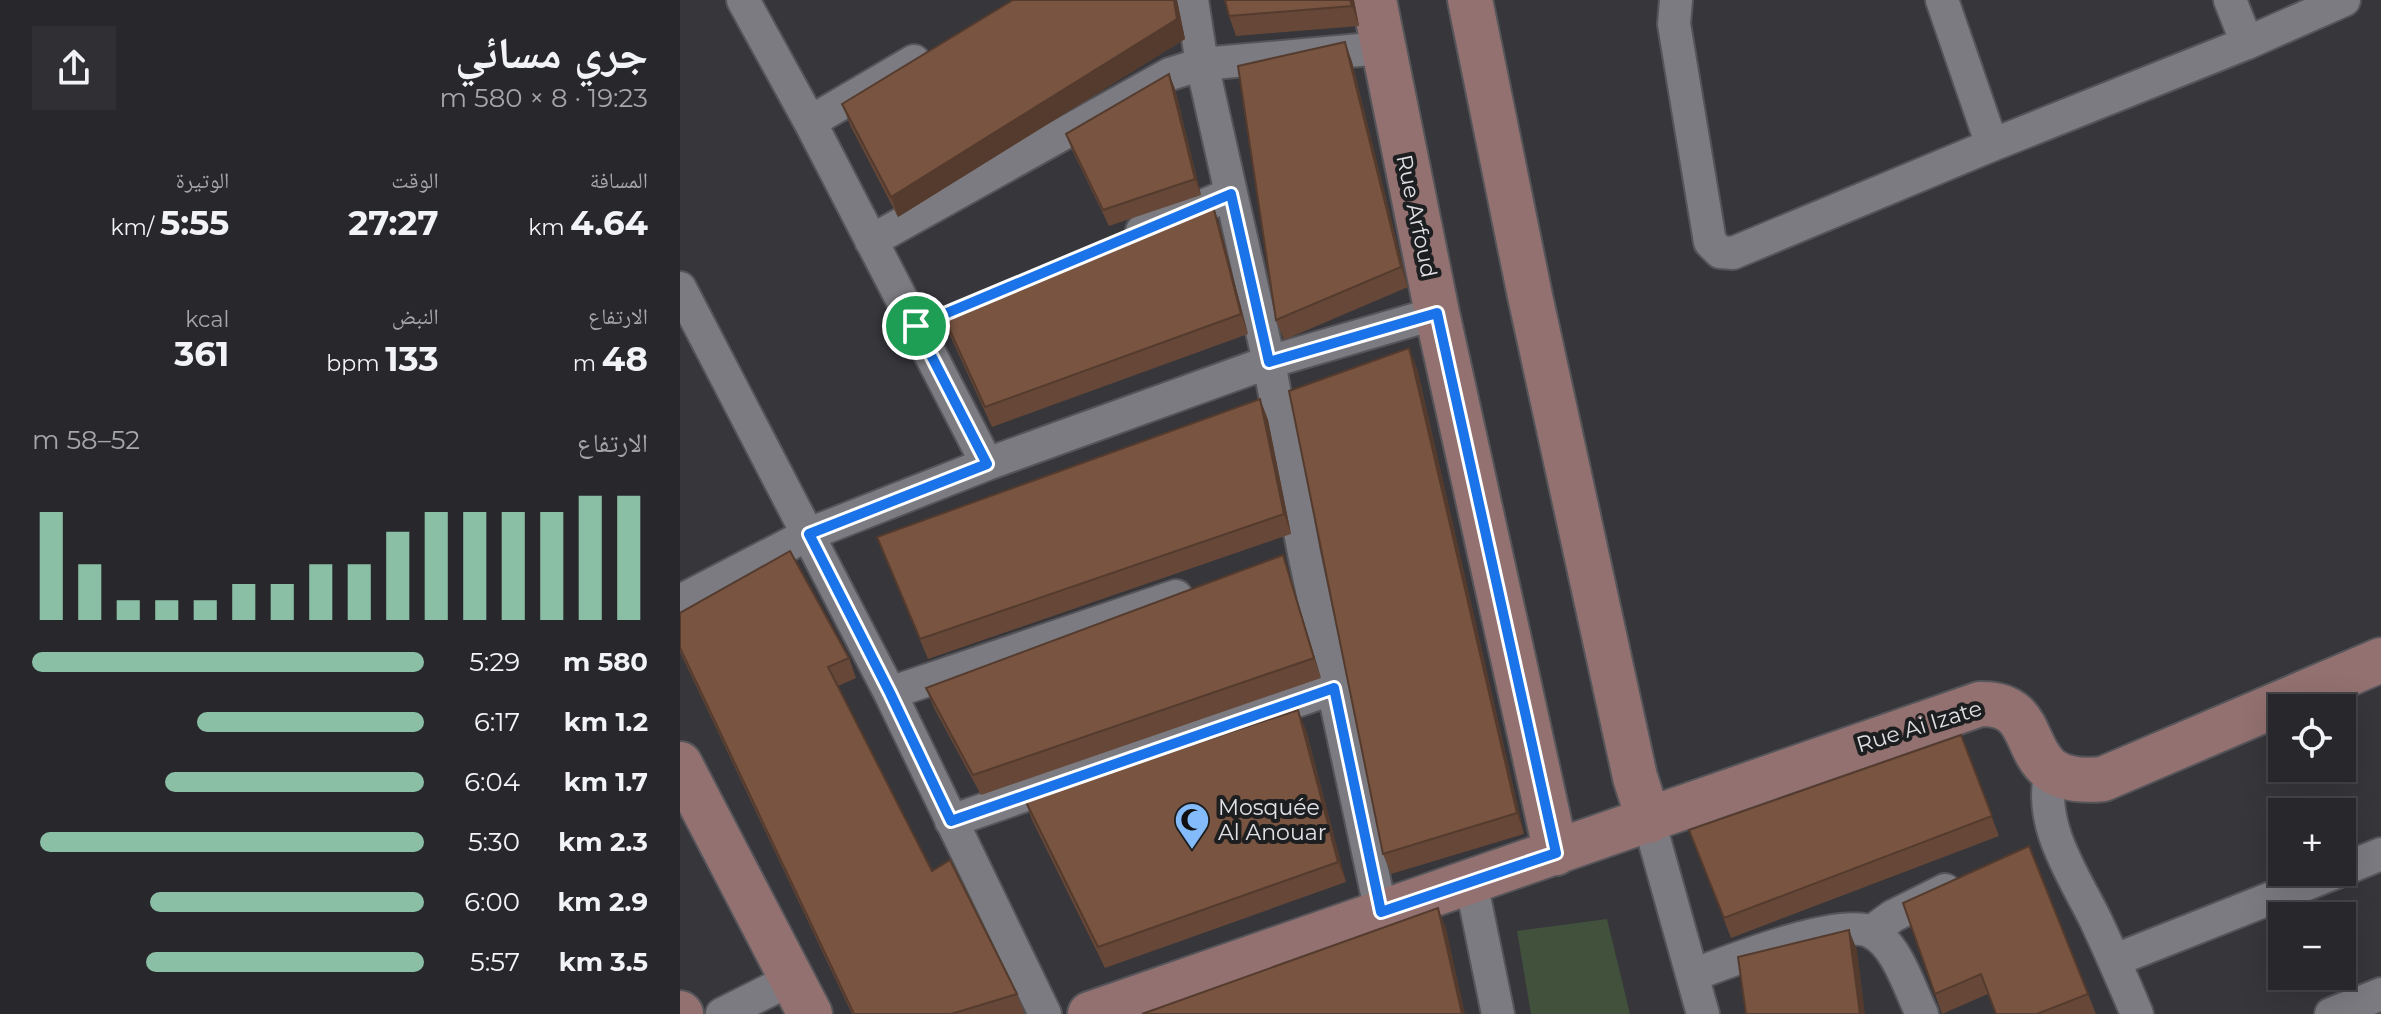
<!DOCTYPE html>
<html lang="ar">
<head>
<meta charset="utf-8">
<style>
  body { margin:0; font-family:Montserrat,"Noto Naskh Arabic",sans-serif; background:#303034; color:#f1f3f6; direction:rtl; height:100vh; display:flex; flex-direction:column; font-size:30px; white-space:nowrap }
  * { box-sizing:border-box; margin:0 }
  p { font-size:26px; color:#a5a6a9 }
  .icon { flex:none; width:44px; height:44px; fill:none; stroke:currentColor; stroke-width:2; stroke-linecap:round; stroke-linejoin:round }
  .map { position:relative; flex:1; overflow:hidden; direction:ltr }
  .panel { display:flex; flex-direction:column; background:#28282c; width:680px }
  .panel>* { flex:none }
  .buttons { position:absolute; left:1588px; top:694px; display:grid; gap:16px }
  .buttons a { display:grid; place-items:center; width:88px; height:88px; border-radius:0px; background:#28282c; box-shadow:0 8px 32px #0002,0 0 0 2px #444448; font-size:40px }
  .pin { position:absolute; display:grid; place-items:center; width:68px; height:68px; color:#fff; margin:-34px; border:4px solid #fff; border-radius:50%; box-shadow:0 2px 8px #0007 }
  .round { display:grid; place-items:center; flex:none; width:84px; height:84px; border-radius:0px; background:#303034 }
  .head { display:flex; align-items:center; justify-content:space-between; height:136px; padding:0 32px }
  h1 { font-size:44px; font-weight:700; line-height:60px }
  .stats { display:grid; grid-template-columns:repeat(3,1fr); gap:12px; height:136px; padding:8px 32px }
  .stats div { display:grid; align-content:center }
  .stats b { font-size:34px; font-weight:700 }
  .stats small { font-size:22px; font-weight:400 }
  .stats p { font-size:22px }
  .chart { height:224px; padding:16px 32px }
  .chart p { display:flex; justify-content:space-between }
  .chart svg { width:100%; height:144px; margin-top:8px; stroke:#8abfa5; stroke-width:6 }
  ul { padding:0 32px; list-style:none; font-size:26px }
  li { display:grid; grid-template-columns:128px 96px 1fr; align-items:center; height:60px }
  li i { height:20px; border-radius:10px; background:#8abfa5 }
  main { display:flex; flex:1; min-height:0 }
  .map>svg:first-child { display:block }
  .green { fill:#42513c }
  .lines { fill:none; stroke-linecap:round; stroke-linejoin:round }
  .street-casing { stroke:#545459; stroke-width:36 }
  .secondary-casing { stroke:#545459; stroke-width:48 }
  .street { stroke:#7b7b81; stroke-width:32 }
  .secondary { stroke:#927170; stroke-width:44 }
  .wall { fill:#674838 }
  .shaded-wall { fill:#543b2e }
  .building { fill:#785441; stroke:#543b2e; stroke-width:2 }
  .route-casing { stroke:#fff; stroke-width:16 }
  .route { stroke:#1a73e8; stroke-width:10 }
  .labels { text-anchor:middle; stroke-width:8; stroke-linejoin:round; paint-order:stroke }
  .street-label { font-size:22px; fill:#e1e1e5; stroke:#1d1e20 }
  .poi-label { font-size:22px; fill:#e1e1e5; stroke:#1d1e20; text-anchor:start }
</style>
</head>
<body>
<main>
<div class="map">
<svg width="1701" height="1014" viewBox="0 0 1701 1014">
  <rect width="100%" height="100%" fill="#36363b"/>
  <path class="green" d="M927 919 950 1014H851L837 931Z"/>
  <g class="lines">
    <defs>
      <path id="street" d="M63 0 130 122 307 464
        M512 0 522 64 589 362 624 553 701 912
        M996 0 994 24 1030 242 1040 252 1053 253 1312 145 1567 43 1664 0
        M1262 0 1312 145
        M1550 0 1567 43
        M130 122 234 61
        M462 231 551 194
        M191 241 490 74 522 64 702 48
        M0 288 210 693 365 1014
        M0 601 129 534 307 464 589 362 757 313
        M210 693 496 596
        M1371 772C1357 825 1395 877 1417 923 1431 953 1444 983 1457 1014
        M271 821 654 688
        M969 821 1023 1014
        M1662 870 1701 854
        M791 882 818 1014
        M1191 932 1213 916 1265 890
        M1435 960 1657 872
        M1013 975C1047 962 1160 917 1191 932 1217 944 1230 990 1242 1014
        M42 1014 112 979
        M1651 1014 1701 994"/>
      <path id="secondary" d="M694 0 757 313 876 853
        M790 0 850 296 955 777 969 821
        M0 764 130 1014
        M0 1013 1 1014
        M410 1014 1300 704C1374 702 1325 789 1423 779L1701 660"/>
    </defs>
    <use href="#street" class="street-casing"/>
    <use href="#secondary" class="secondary-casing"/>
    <use href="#street" class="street"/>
    <use href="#secondary" class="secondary"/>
  </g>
  <path class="wall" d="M333 0H497L505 39 218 217 170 125 162 104Z
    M545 0H674L679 26 556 36 549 16Z
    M665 42 672 62 728 287 604 340 596 320Z
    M489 74 495 89 521 195 429 226 392 150 386 134Z
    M539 223 568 334 312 427 268 331 261 311Z
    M737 368 844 834 711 874 703 854Z
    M580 399 588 420 611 534 248 659 197 537Z
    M610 576 641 678 301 795 254 708 246 688Z
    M0 613 169 658 176 678 158 686 252 871 337 994 345 1014H172L0 652Z
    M626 730 666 882 425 968 352 820 345 800Z
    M1281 735 1319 836 1051 938 1009 830Z
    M1223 903 1408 994 1416 1014H1316L1308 994 1262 1014Z"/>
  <path class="shaded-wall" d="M494 0H497L505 39 218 217 211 197Z
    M670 0H674L679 26 672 6Z
    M665 42 672 62 728 287 721 267Z
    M489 74 495 89 521 195 515 179Z
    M532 202 539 223 568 334 561 314Z
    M729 348 737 368 844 834 837 813Z
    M580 399 588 420 611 534 604 514Z
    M603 555 610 576 641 678 634 658Z
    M618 710 626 730 666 882 658 862Z
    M758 908 766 928 785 1014H782Z
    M1169 930 1177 950 1185 1014H1180Z"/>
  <path class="building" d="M333 0H494L497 19 211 197 162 104Z
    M545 0H670L672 6 549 16Z
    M665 42 721 267 596 320 558 66Z
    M489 74 515 179 423 210 386 134Z
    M532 202 561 314 305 407 261 311Z
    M729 348 837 813 703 854 609 391Z
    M580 399 604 514 240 639 197 537Z
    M110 551 169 658 148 667 252 871 270 860 337 994 271 1014H174L0 648V613Z
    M603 555 634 658 293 775 246 688Z
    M618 710 658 862 418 947 345 800Z
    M1281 735 1312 816 1044 918 1009 830Z
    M1349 846 1408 994 1357 1014H1316L1301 974 1255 994 1223 903Z
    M758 908 782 1014H462Z
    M1169 930 1180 1014H1066L1058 957Z"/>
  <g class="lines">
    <defs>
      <path id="route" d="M551 194 589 362 757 313 876 853 701 912 654 688 271 821 210 693 129 534 307 464 236 326Z"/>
    </defs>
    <use href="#route" class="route-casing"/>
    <use href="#route" class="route"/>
  </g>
  <defs>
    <symbol id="mosque-pin" viewBox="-11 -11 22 30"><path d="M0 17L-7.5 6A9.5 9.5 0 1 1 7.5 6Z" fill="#84bcfb" stroke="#1d1e20"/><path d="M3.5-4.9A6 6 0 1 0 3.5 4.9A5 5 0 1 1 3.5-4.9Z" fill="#111"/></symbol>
  </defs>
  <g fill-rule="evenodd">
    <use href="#mosque-pin" x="492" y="800" width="40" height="54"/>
  </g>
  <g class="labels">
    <g class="street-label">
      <text transform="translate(737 216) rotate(78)" y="8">Rue Arfoud</text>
      <text transform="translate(1239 726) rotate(-17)" y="8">Rue Ai Izate</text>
    </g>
    <g class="poi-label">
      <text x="538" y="815">Mosquée<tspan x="538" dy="25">Al Anouar</tspan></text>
    </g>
  </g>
</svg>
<div class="buttons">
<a><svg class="icon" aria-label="locate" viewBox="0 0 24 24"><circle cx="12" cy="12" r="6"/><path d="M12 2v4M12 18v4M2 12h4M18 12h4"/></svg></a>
<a>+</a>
<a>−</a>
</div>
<div class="pin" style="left:236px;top:326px;background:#1e9e55"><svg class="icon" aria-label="arrive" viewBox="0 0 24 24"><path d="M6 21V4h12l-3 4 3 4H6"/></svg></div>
</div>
<section class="panel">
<div class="head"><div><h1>جري مسائي</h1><p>19:23 · 8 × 580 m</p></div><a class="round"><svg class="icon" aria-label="share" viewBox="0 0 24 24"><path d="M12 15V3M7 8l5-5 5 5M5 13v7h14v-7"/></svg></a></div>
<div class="stats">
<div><p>المسافة</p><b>4.64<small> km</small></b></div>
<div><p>الوقت</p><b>27:27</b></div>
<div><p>الوتيرة</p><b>5:55<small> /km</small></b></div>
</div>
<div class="stats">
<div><p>الارتفاع</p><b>48<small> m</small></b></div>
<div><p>النبض</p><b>133<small> bpm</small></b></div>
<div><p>kcal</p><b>361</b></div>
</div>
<div class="chart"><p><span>الارتفاع</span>52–58 m</p>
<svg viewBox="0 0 160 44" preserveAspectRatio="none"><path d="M5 44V11M15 44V27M25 44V38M35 44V38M45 44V38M55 44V33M65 44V33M75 44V27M85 44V27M95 44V17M105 44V11M115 44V11M125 44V11M135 44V11M145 44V6M155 44V6"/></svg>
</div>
<ul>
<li><b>580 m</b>5:29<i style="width:100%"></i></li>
<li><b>1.2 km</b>6:17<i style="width:58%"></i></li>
<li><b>1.7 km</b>6:04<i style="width:66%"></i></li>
<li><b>2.3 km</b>5:30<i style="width:98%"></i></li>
<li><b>2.9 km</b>6:00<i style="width:70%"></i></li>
<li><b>3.5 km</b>5:57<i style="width:71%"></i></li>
</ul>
</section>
</main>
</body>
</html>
